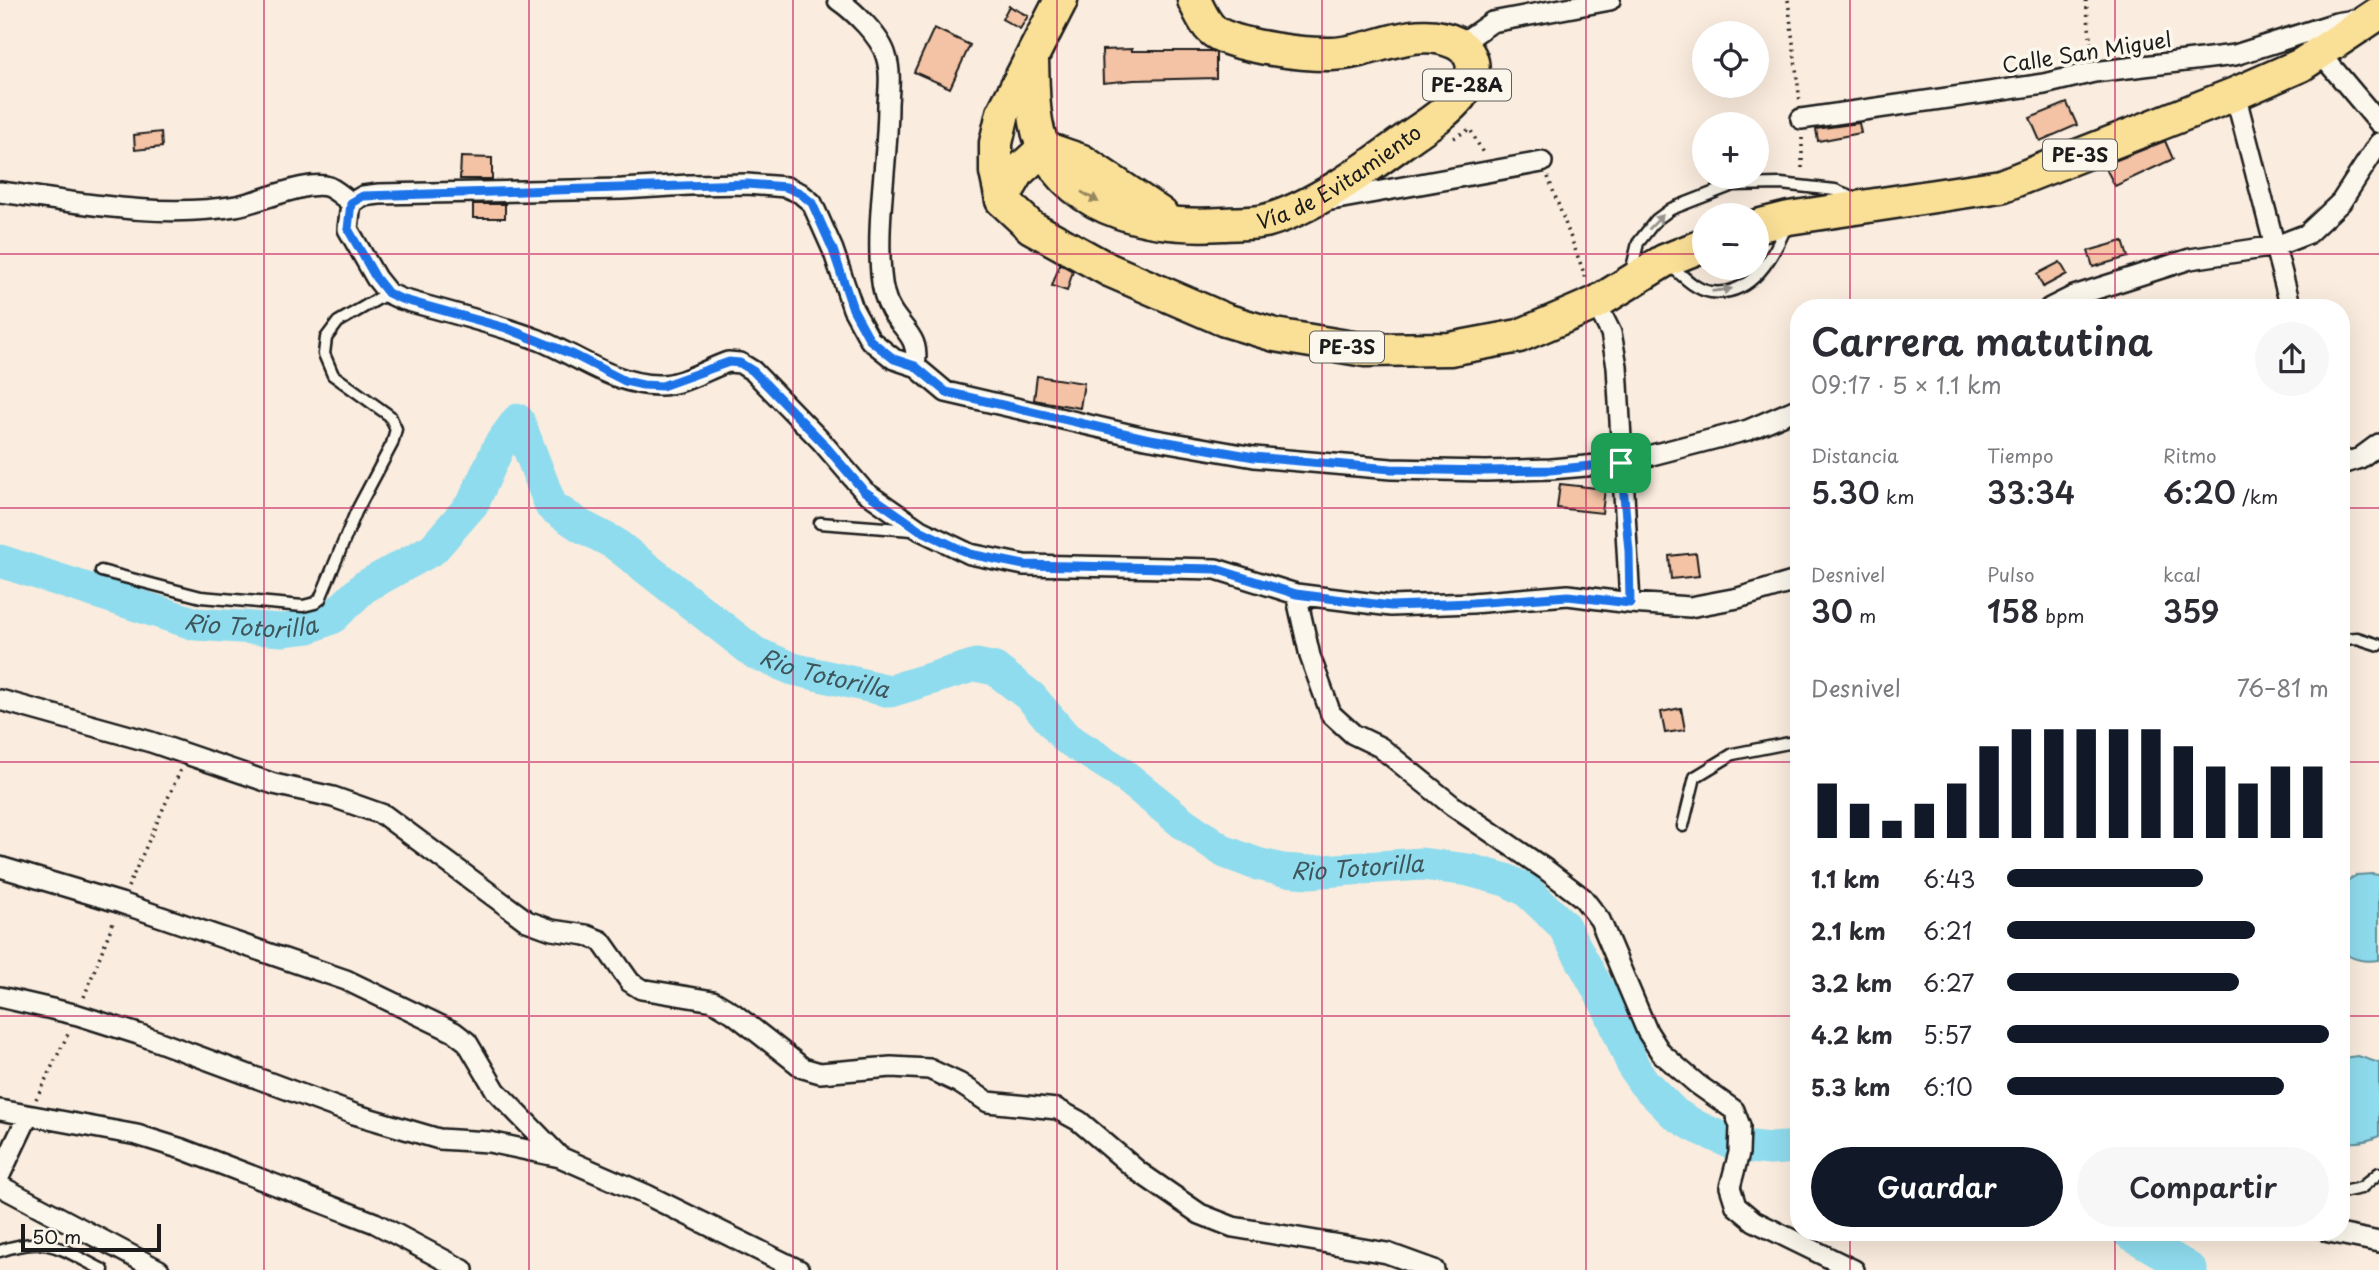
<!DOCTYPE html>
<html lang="es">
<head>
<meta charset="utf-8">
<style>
  body { margin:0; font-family:"Playpen Sans",sans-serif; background:#f7f7f7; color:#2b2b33; height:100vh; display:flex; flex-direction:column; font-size:26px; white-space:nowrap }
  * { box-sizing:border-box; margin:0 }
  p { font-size:23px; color:#7c7c81 }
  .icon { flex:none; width:38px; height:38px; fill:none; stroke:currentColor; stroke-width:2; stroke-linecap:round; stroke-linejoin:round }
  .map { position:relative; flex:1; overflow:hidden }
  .details { position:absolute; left:1790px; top:299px; width:560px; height:942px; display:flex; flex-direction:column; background:#fff; border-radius:28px; box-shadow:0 7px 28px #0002 }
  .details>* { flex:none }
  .fabs { position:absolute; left:1692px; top:21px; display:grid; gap:14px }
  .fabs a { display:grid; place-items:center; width:77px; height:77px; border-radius:50%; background:#fff; box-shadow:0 7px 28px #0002; font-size:35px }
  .scale { position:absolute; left:21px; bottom:18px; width:140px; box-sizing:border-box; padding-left:7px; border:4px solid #1c1c1c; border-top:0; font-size:19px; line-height:24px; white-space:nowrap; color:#1c1c1c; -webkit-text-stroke:5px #fbf7ec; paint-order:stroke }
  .pin { position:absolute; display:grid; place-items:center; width:60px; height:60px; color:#fff; margin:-30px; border-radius:14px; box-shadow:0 4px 10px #0006 }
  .round { display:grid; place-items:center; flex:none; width:74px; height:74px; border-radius:37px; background:#f7f7f7 }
  .head { display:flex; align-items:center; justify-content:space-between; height:119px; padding:0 21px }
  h1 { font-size:38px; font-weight:600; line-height:52px }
  .metrics { display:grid; grid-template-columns:repeat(3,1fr); gap:10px; height:119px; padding:7px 21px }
  .metrics div { display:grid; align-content:center }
  .metrics b { font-size:30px; font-weight:600 }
  .metrics small { font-size:19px; font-weight:400 }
  .metrics p { font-size:19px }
  .chart { height:196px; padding:14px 21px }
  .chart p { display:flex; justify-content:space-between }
  .chart svg { width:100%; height:126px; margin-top:7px; stroke:#111827; stroke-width:6 }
  .cta { display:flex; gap:14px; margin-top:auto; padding:14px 21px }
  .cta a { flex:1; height:80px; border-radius:42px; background:#111827; color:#fff; font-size:28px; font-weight:600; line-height:80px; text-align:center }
  .cta a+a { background:#f7f7f7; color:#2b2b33 }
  ul { padding:0 21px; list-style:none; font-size:23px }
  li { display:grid; grid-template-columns:112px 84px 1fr; align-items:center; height:52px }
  li i { height:18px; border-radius:9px; background:#111827 }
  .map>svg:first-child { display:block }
  .water { fill:#8fdcee; stroke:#618f9a; stroke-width:2 }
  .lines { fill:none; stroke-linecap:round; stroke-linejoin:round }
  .river { stroke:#8fdcee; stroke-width:33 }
  .building { fill:#f4c2a4; stroke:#1c1c1c; stroke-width:2 }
  .service-casing { stroke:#1c1c1c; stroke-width:15 }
  .minor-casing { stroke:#1c1c1c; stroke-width:24 }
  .trunk-casing { stroke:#1c1c1c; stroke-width:37 }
  .path { stroke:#1c1c1c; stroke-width:3.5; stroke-dasharray:2 5; stroke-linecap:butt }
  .service { stroke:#fbf7ec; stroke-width:10 }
  .minor { stroke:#fbf7ec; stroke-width:19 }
  .trunk { stroke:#fadf96; stroke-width:32 }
  .oneway { fill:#96875f }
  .oneway2 { fill:#97948e }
  .route-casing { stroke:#fff; stroke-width:14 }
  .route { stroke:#1a73e8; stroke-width:9 }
  .grid { fill:none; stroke:#c2185b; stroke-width:2; stroke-opacity:0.55 }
  .labels { text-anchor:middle; stroke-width:7; stroke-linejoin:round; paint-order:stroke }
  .shield { fill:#fbf7ec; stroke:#5f5e5a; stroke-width:2 }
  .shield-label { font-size:19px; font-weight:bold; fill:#1c1c1c }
  .street-label { font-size:21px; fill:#1c1c1c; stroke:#fbf7ec }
  .water-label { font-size:23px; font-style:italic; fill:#3e565b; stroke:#fbf7ec }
</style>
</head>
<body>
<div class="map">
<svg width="2379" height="1270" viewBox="0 0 2379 1270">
  <rect width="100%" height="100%" fill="#faecde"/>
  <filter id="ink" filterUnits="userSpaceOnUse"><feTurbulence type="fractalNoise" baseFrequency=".0143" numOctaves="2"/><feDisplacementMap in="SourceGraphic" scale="14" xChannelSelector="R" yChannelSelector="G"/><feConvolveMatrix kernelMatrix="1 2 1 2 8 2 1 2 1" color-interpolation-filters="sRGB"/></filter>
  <g filter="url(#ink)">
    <path class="water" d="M2372 874 2379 875V960C2364 962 2354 960 2342 952V884L2357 875Z
      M2358 1056 2379 1063V1136C2366 1142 2355 1144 2342 1141V1058Z"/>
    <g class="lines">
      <g class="river">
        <path id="s1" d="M0 561 196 624 282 630 309 627 332 618 364 587 433 549 473 503 499 446 518 420 551 506 581 526 614 543 755 653 793 669 890 691 976 665 995 669 1031 697 1066 738 1120 772 1183 823 1225 852 1257 864 1283 870 1309 872 1421 864 1469 870 1506 880 1526 890 1563 925 1610 1011 1634 1068 1644 1083 1675 1114 1695 1126 1736 1145"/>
        <path d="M1742 1146 1770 1149 1799 1147"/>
        <path d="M2128 1232 2191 1270"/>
      </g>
    </g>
    <path class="building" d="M1009 6 1028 16 1020 29 1002 19Z
      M934 28 970 45 950 88 914 72Z
      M1132 49V51H1210L1216 53V78L1134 80 1103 83 1102 50Z
      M2067 103 2077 125 2040 141 2030 118Z
      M1859 123 1861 133 1818 141 1816 129Z
      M161 132 162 147 135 150 134 135Z
      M2165 141 2173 159 2115 186 2104 165Z
      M461 157 492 158V179H460Z
      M473 204H505V218H473Z
      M2123 241 2128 257 2093 267 2088 251Z
      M2060 262 2067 274 2043 287 2037 274Z
      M1060 264 1073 271 1067 291 1052 286Z
      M1037 376 1084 383 1080 408 1034 400Z
      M1560 484 1605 489 1602 513 1557 508Z
      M1696 553 1699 576 1671 579 1669 556Z
      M1681 708 1685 730 1665 733 1661 712Z"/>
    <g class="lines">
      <defs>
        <path id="service" d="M1670 265C1682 275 1695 290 1711 292 1752 297 1774 256 1787 224
          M1631 272 1638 243 1656 220 1671 209 1733 185 1781 184 1835 190 1855 198
          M820 523 912 530
          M101 571 201 597 303 606 315 603 320 599 356 512 392 444 396 429 390 416 333 375 324 354 326 338 338 322 388 293
          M2342 639 2357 638 2379 645
          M1683 826 1695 777 1733 754 1799 741
          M2342 1192 2361 1188 2379 1173
          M0 1251C49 1234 60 1249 103 1270"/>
        <path id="minor" d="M838 0C854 11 881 37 886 56 891 71 889 88 888 104 888 159 876 219 881 274 882 287 885 300 891 310 904 332 920 337 915 366
          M1459 45 1492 22 1610 0
          M2320 53 2379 123
          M2235 94 2291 308
          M1801 119 2044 84 2094 72 2235 55 2336 23 2361 19
          M0 192C77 202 158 219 236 206 260 202 309 179 329 187 337 191 344 197 351 203
          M1326 201 1542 162
          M1596 303 1611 333 1617 366 1630 603
          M2050 308 2074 296 2190 259 2276 246 2307 234 2341 202 2379 143
          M1799 408 1748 430 1621 463 1551 469 1486 471 1391 469 1254 457 1145 438 946 392 915 366 894 359 870 340 853 309 833 250 812 203 800 193 786 187 747 184 689 185 622 189 379 194 363 196 351 203 348 229 376 278 388 293 401 299C447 312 494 323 539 340 578 356 615 385 658 385 681 386 707 369 728 362L740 363 753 371 822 442 864 491 920 530 970 554 1024 565 1216 569 1296 594 1391 606 1472 603 1568 595 1630 603 1690 607 1738 598 1799 580
          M2342 464 2360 458 2379 444
          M1296 594 1310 656 1331 714 1353 734 1380 747 1453 806 1545 869 1583 898 1600 920 1647 1031 1661 1053 1697 1084 1734 1110 1740 1126 1739 1153 1730 1187 1736 1206 1754 1221 1854 1270
          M0 700 151 742 274 784 333 797 384 815 527 921 552 930 586 935 601 941 630 982 641 989 713 1001 733 1013 803 1068 820 1073 891 1067 929 1069 959 1083 988 1102 1057 1109 1079 1121 1139 1172 1200 1214 1233 1227 1387 1253 1434 1270
          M0 867 121 903 346 980 454 1032 467 1042 496 1091 560 1157
          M0 997 78 1015 138 1034 354 1114 439 1139 489 1142 560 1157 647 1195 799 1270
          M0 1110 137 1135 182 1149 375 1223 463 1270
          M0 1175 28 1116
          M0 1186 159 1270
          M2329 1232 2379 1242"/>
        <g id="trunk">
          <path d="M1061 0 1003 113 996 143V172L1002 200 1031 227 1109 270 1225 320 1275 335 1365 350 1450 349 1519 336 1596 303 1664 261 1704 245"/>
          <path id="s2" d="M1032 60C1033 86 1032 124 1044 148 1077 215 1156 228 1223 224 1236 223 1252 224 1265 221 1314 208 1370 166 1411 136 1428 124 1447 112 1460 96 1467 87 1475 74 1472 62 1470 54 1464 47 1456 43 1416 23 1374 53 1332 54 1304 55 1243 47 1218 34 1206 28 1200 12 1194 0"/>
          <path d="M1044 148 1082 161 1161 214"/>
          <path d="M1002 200 1019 171 1044 148"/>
          <path d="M1757 226 1789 218 2001 186 2235 94 2301 65 2379 13"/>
        </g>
      </defs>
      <use href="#service" class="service-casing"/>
      <use href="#minor" class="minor-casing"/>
      <use href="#trunk" class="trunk-casing"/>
      <path class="path" d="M1788 0 1800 102
        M2086 0 2092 53
        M1454 138 1470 129 1483 153
        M1802 138V172
        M1548 177 1587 281
        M128 887 181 769
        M84 997 114 920
        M36 1099 70 1030"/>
      <use href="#service" class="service"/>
      <use href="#minor" class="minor"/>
      <use href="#trunk" class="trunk"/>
    </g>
    <defs><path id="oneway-solid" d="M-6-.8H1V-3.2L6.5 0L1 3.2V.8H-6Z" transform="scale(1.75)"/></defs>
    <use class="oneway" href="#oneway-solid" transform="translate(1090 197) rotate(31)"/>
    <g class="oneway2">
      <use href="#oneway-solid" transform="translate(1656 222) rotate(-45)"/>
      <use href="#oneway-solid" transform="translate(1722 290) rotate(-7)"/>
    </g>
  </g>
  <g class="lines" filter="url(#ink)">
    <defs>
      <path id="route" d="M747 184 786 187 800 193 812 203 833 250 853 309 870 340 894 359 915 366 946 392 1145 438 1254 457 1391 469 1486 471 1550 470 1621 463 1629 551 1630 603 1568 596 1472 603 1391 606 1296 594 1216 569 1024 565 970 554 920 530 864 491 822 442 753 371 740 363 729 362 662 386 643 385 625 381 574 355 506 328 401 299 388 293 376 278 348 229 351 203 363 196Z"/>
    </defs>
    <use href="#route" class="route-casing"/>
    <use href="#route" class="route"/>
  </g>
  <path class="grid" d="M264 0V1270M529 0V1270M793 0V1270M1057 0V1270M1322 0V1270M1586 0V1270M1850 0V308M2115 0V308M0 254H1704M1757 254H2379M0 508H1799M2342 508H2379M0 762H1799M2342 762H2379M0 1016H1799M2342 1016H2379M1850 1232V1270M2115 1232V1270"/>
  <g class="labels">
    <g class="shield">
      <rect x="1423" y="69.5" width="88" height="31" rx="5"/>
      <rect x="2043" y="139.5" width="74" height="31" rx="5"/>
      <rect x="1310" y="331.5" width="74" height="31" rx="5"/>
    </g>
    <g class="shield-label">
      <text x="1467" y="92">PE-28A</text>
      <text x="2080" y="162">PE-3S</text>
      <text x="1347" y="354">PE-3S</text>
    </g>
    <g class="street-label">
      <text transform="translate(2087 53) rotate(-9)" y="7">Calle San Miguel</text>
      <text dy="7" stroke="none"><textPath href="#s2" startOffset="424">Vía de Evitamiento</textPath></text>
    </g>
    <g class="water-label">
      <text dy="8" stroke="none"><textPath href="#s1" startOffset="261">Rio Totorilla</textPath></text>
      <text dy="8" stroke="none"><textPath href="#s1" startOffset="1040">Rio Totorilla</textPath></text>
      <text dy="8" stroke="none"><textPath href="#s1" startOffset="1648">Rio Totorilla</textPath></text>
    </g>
  </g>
</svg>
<div class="fabs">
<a><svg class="icon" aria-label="locate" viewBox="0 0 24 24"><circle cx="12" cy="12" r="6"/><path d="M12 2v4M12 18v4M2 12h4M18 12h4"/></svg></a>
<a>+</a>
<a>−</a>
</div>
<div class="scale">50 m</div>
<div class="pin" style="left:1621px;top:463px;background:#1e9e55"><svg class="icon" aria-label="arrive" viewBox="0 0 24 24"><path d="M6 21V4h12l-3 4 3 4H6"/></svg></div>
<section class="details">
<div class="head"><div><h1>Carrera matutina</h1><p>09:17 · 5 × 1.1 km</p></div><a class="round"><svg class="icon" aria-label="share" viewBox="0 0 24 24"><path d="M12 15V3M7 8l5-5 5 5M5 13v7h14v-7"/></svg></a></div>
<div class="metrics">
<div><p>Distancia</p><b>5.30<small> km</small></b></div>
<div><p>Tiempo</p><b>33:34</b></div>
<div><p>Ritmo</p><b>6:20<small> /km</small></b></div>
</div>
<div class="metrics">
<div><p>Desnivel</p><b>30<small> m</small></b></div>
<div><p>Pulso</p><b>158<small> bpm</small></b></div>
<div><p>kcal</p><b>359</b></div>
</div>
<div class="chart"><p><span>Desnivel</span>76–81 m</p>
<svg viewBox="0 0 160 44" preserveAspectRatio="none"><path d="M5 44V25M15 44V32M25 44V38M35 44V32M45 44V25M55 44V12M65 44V6M75 44V6M85 44V6M95 44V6M105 44V6M115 44V12M125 44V19M135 44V25M145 44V19M155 44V19"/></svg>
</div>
<ul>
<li><b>1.1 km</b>6:43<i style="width:61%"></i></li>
<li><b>2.1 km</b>6:21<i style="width:77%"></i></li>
<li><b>3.2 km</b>6:27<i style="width:72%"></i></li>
<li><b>4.2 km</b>5:57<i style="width:100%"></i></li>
<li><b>5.3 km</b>6:10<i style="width:86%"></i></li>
</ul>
<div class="cta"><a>Guardar</a><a>Compartir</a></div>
</section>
</div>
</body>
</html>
